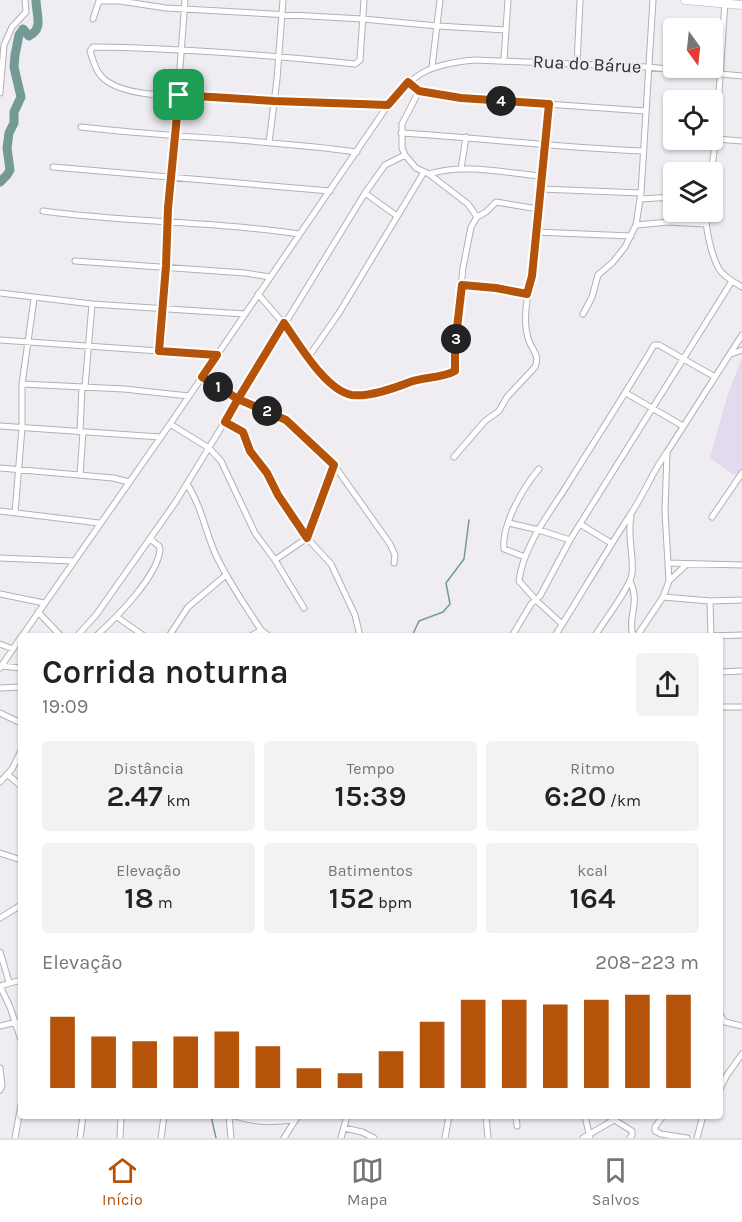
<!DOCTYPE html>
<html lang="pt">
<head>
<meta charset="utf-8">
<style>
  body { margin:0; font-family:Karla,sans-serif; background:#f2f2f2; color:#222; height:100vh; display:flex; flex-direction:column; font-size:22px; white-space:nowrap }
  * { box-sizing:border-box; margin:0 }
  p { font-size:20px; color:#767676 }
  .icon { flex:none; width:33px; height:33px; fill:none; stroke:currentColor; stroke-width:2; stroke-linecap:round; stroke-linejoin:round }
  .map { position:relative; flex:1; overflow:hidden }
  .drawer { position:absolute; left:18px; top:633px; width:705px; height:486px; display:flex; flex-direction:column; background:#fff; border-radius:6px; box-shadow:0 2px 4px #0004 }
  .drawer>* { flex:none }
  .needle { width:39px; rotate:165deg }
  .controls { position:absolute; left:663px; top:18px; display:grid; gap:12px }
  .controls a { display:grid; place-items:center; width:60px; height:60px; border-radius:6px; background:#fff; box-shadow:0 2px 4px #0004; font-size:30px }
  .pin { position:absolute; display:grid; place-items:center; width:51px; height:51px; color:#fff; margin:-26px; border-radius:12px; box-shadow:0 3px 9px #0006 }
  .km { position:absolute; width:30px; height:30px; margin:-15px; border-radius:50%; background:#222; color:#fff; font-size:16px; line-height:30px; text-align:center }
  .round { display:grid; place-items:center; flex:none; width:63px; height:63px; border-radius:6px; background:#f2f2f2 }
  .head { display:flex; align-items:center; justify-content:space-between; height:102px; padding:0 24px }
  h1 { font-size:33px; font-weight:600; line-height:45px }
  .metrics { display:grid; grid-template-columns:repeat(3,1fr); gap:9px; height:102px; padding:6px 24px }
  .metrics div { display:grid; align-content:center; border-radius:6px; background:#f2f2f2; text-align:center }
  .metrics b { font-size:30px; font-weight:600 }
  .metrics small { font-size:16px; font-weight:400 }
  .metrics p { font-size:16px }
  .chart { height:168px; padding:12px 24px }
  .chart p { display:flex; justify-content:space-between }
  .chart svg { width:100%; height:108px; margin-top:6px; stroke:#b45309; stroke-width:6 }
  .tab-bar { display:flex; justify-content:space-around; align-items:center; height:84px; border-top:2px solid #e0e0e0; background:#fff; font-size:16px; color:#767676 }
  .tab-bar a { display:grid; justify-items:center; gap:3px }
  .tab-bar .active { color:#b45309 }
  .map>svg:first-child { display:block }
  .green { fill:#e3daef }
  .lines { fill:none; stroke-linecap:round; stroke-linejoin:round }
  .stream { stroke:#749a95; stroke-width:1.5 }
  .river { stroke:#749a95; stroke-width:9 }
  .street-casing { stroke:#b2b0b5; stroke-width:7 }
  .secondary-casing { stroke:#b2b0b5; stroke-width:9 }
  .street { stroke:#fff; stroke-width:5 }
  .secondary { stroke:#fff; stroke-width:8 }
  .route-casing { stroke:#fff; stroke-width:12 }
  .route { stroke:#b45309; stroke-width:8 }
  .labels { text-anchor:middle; stroke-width:4.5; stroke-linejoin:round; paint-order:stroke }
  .street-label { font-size:18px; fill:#2d2c2e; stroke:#efedf2 }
</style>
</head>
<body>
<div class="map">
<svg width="742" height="1138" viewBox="0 0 742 1138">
  <rect width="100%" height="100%" fill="#efedf2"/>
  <path class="green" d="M742 357V481L710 458 727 397Z"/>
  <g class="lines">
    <path class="stream" d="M412 636 419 621 443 612 450 604 446 583 464 559 469 520
      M211 1116 216 1138"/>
    <path class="river" d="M0 182 7 175 10 170 7 148 9 133 14 123V112L21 97 14 67 15 55 19 35 23 29 29 36C44 29 36 14 36 0"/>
    <defs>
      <path id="street" d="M364 0 360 60 355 64C268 55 180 48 93 47L90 51C94 64 97 75 108 82 133 98 179 95 208 97 268 101 328 104 388 105
        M93 19 99 1H120L166 8 363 19 438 26 506 30
        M504 59 508 0
        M577 65 580 0
        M432 67 440 0
        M408 82 419 91 461 98 645 111
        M0 93 4 45 12 27 26 12 25 0
        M81 127C173 138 265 139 357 152
        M401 133C482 138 562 148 643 151
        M716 139 742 141
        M269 143 277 79 283 0
        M53 167 330 191
        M461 169 466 137
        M711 172 716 139 725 1
        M429 174C464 163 505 173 541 176
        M541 189 641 193
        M365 193 397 216
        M640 199 674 197
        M43 211C128 223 215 221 299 234
        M706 212C705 226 711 255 719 269 724 277 734 282 742 287
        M477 217 486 212 496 202 538 209
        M636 225 669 222 705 224
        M535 232 631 236
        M75 261 245 273 270 277
        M462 285 496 288 527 294
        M0 293 92 304 245 314
        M258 294 283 323 325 380 335 388 348 394H357L395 388 455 371V345L463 268 471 227 477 217 468 204 429 174 416 168 405 155 402 148V124L419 91
        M583 314 592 297 598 275 613 262 625 247 636 225 641 193 653 0
        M0 340 217 355
        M159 351 185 0
        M731 354 742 350
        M309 356 339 313 424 172
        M202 377 238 399 286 420 334 465 390 544 395 555 394 563
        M22 384 124 389 189 396
        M85 387 92 304
        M626 393 683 426
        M225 421 243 432 247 445 267 473 278 495 307 538 331 564 355 615 360 636
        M170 424 209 448 221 461 255 533 275 560 304 608
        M0 426 160 437
        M80 432 82 387
        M454 457 485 421 499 411 507 397 535 367C540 355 533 352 529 341 522 322 527 295 532 276L549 104
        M0 468 113 478 129 482
        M80 475 83 432
        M187 484C201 505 205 530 215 553 227 580 245 605 261 630L269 636
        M0 511 99 523
        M15 513 22 428V384L34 299
        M712 517 742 473
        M509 523 539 530 570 540
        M580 524 611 543
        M525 557 504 549C501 525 524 486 539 469
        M0 558 73 561
        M275 560 307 538 334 465
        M668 563 742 565
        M630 581C641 604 627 615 633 636
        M669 581 687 564
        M0 594 44 603
        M663 597 710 601 742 600
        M710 601 711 636
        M38 612 61 636
        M117 617 144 636
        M562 624 536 600 519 581C523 547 548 515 566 487 595 440 626 393 654 345H659L715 377
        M22 636 170 424 388 105C416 71 431 64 475 60L647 67 742 76
        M77 636 96 615 175 503 365 193 385 165 405 155
        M96 636C116 618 157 577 160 550L159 546 150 539
        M169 636 188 607 226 575
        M251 636 261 630
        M512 636 531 604 540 596 570 540 732 281
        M555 636C580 596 604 555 630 515 644 495 652 472 667 452L742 335
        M595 636C603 622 630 588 632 574 634 555 627 536 631 517
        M637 636 663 597 669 581 665 511 667 452
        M709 636 742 635
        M0 644 13 649
        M1 666 21 668
        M0 668 21 637
        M720 672 742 671
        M0 688 21 687
        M720 707H742
        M0 713 21 723
        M8 775 21 786
        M0 782 12 769 21 751
        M0 853 21 860
        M0 918 21 905
        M0 952 9 982
        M0 986 10 1007 21 1040
        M0 986 21 980
        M720 1015 725 1022 742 1026
        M0 1026 16 1022
        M0 1068 2 1086 0 1090
        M720 1089 727 1075 742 1054
        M229 1116 231 1138
        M235 1116C254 1122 276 1123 295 1119
        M486 1116 488 1138
        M516 1116 517 1126
        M585 1116 590 1138
        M608 1116 632 1131V1135L630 1138
        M663 1116 655 1127V1131L661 1134 687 1138
        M344 1128 362 1132 374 1138
        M15 1138 21 1105
        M80 1138 83 1116
        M120 1138 121 1116
        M161 1138 164 1116
        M284 1138 298 1116
        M341 1138 347 1116
        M445 1138 449 1116
        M583 1138 614 1120 616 1116
        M697 1138 703 1116"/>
      <path id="secondary" d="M685 0 742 5"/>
    </defs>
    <use href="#street" class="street-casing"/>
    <use href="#secondary" class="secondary-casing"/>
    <use href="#street" class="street"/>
    <use href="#secondary" class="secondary"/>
  </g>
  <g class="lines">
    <defs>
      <path id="route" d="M179 95 168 208 166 266 159 351 217 355 202 377 238 399 225 422 243 432 250 451 267 473 278 495 307 538 334 465 286 420 238 399 284 323C299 344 326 391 352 395 368 397 395 388 410 382 424 377 442 378 455 371V345L462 285 496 288 527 294 532 276 549 104 461 98 419 91 408 82 388 105 274 101 179 95"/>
    </defs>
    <use href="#route" class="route-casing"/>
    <use href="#route" class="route"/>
  </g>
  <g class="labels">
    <g class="street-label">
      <text transform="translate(587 64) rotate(3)" y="6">Rua do Bárue</text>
    </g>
  </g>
</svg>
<div class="controls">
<a><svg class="needle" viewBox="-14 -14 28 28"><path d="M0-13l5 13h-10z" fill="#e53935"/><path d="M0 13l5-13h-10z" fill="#767676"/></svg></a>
<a><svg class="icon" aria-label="locate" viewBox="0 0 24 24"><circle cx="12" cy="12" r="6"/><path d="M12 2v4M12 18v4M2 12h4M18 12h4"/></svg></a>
<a><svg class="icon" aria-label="layers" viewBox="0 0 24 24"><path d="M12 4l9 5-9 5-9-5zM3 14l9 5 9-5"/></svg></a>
</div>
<div class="pin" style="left:179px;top:95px;background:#1e9e55"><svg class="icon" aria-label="arrive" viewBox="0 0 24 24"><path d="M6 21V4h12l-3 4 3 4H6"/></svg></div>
<b class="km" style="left:218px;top:387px">1</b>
<b class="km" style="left:267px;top:411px">2</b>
<b class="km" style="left:456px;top:339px">3</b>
<b class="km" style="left:501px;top:101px">4</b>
<section class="drawer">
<div class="head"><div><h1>Corrida noturna</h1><p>19:09</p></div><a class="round"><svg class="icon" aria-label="share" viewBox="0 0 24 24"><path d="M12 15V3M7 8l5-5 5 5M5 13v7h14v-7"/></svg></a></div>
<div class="metrics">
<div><p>Distância</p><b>2.47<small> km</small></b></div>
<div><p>Tempo</p><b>15:39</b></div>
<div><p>Ritmo</p><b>6:20<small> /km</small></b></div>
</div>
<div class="metrics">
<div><p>Elevação</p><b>18<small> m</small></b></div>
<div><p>Batimentos</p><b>152<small> bpm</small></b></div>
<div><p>kcal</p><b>164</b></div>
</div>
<div class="chart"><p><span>Elevação</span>208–223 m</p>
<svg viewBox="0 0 160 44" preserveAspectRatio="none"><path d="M5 44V15M15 44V23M25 44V25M35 44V23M45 44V21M55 44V27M65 44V36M75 44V38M85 44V29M95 44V17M105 44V8M115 44V8M125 44V10M135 44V8M145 44V6M155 44V6"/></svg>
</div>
</section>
</div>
<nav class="tab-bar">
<a class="active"><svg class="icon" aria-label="home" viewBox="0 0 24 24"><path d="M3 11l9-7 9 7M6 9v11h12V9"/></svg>Início</a>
<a><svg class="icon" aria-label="map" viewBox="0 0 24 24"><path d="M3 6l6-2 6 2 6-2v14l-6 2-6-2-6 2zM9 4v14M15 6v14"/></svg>Mapa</a>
<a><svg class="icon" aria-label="saved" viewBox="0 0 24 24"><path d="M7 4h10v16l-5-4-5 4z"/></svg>Salvos</a>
</nav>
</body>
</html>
